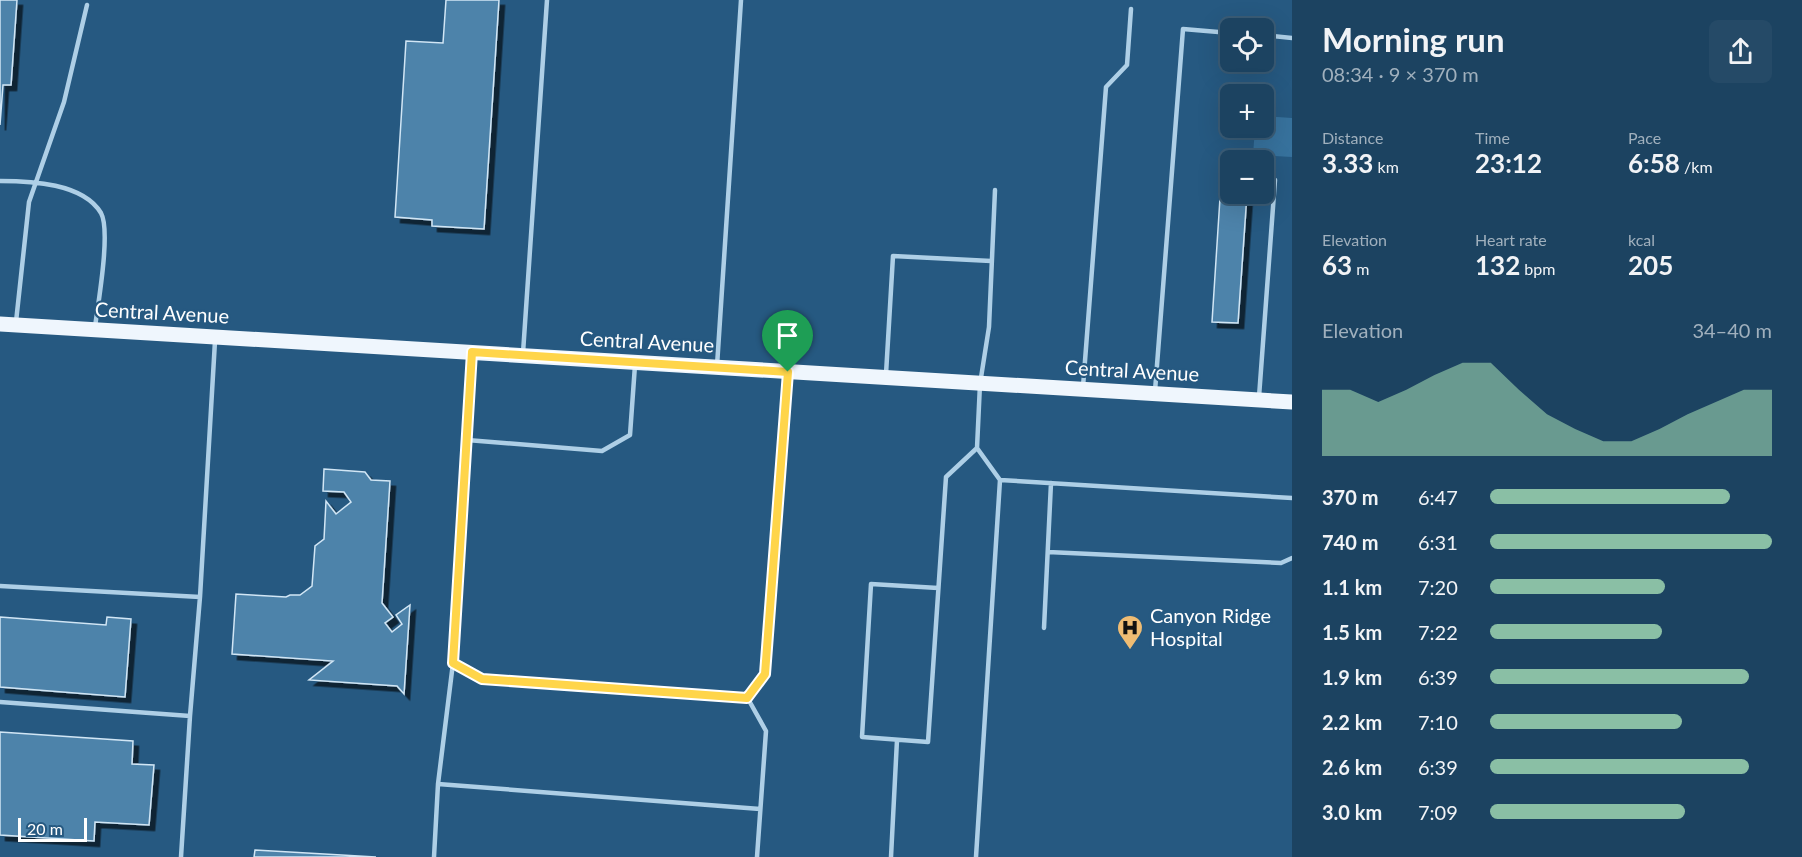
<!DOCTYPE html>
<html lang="en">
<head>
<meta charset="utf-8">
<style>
  body { margin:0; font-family:Lato,sans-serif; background:#254a67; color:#f1f3f6; height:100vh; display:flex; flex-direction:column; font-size:22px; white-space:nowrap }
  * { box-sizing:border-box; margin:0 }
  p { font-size:20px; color:#a0b0bd }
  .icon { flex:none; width:33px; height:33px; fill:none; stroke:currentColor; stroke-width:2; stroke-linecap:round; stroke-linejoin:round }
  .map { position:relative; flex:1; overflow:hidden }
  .sheet { display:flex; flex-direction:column; background:#1c4361; width:510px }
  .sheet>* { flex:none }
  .tools { position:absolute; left:1220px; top:18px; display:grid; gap:12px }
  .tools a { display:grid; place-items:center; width:54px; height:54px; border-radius:9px; background:#1c4361; box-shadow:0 6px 24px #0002,0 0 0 2px #3a5c76; font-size:30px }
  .scale { position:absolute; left:18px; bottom:15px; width:69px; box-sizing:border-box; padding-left:6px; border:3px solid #fff; border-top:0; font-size:16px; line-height:21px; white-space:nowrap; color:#fff; -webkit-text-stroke:4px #265981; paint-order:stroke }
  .pin { position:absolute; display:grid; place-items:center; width:51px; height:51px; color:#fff; margin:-62px -26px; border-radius:50% 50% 50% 0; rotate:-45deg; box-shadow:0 0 6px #0007 }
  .pin .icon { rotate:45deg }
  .round { display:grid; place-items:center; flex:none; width:63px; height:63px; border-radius:9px; background:#254a67 }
  .head { display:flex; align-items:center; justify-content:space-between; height:102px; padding:0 30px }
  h1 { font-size:33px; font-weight:700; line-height:45px }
  .metrics { display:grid; grid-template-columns:repeat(3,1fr); gap:9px; height:102px; padding:6px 30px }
  .metrics div { display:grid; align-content:center }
  .metrics b { font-size:26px; font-weight:700 }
  .metrics small { font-size:16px; font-weight:400 }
  .metrics p { font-size:16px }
  .chart { height:168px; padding:12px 30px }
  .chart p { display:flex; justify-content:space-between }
  .chart svg { width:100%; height:108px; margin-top:6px; fill:#8abfa5; opacity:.7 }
  ul { padding:0 30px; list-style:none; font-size:20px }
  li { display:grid; grid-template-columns:96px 72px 1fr; align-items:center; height:45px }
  li i { height:15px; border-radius:8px; background:#8abfa5 }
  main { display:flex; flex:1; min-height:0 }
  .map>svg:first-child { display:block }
  .green { fill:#37729d }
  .building { fill:#4e83aa; stroke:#d1e6f5; stroke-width:1.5; filter:url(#shadow) }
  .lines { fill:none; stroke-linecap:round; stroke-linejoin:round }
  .service { stroke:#aecfe6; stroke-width:4.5 }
  .primary { stroke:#eff6fd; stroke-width:15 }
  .route-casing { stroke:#fff; stroke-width:12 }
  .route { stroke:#ffd54a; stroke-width:8 }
  .labels { text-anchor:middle; stroke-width:4.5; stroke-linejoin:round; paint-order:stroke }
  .street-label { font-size:20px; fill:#fff; stroke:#265981 }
  .poi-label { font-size:20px; fill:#fff; stroke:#265981; text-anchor:start }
</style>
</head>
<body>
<main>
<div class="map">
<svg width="1292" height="857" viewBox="0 0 1292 857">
  <defs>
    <filter id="shadow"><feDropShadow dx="5.5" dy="5.5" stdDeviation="0" flood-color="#0009"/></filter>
  </defs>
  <rect width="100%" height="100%" fill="#265981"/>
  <path class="green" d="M1263 116 1292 118V157L1253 155 1255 128H1263Z"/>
  <path class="building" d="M0 0H17L11 85H3L0 125Z
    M446 0H499L484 229 432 226V220L395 217 406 41 443 43Z
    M1222 167H1230V194H1247L1238 323 1212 322Z
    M324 469 365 472 371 480 390 481 382 603 393 617 385 623 392 632 402 624 396 615 410 605 404 694 397 686 309 680 333 661 232 654 236 594 286 597 290 595H300L312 586 315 546 324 539 326 501 336 514 351 502 344 492 323 491Z
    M0 617 106 625 107 617 131 619 125 697 0 687Z
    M0 732 133 741 132 764 154 765 149 825 95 822 94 841 0 835Z
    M255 850 376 857H254Z"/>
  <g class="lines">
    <path class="service" d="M1263 35 1292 38
      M0 181C31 181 83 183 101 213 111 231 98 304 95 327
      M16 322 29 202 64 102 87 5
      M523 353 547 0
      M472 355 453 663 482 679 747 697 764 674 788 374
      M717 366 741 0
      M886 374 893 256 991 261
      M1083 387 1106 87 1127 65 1131 9
      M1155 391 1183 29 1230 33
      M1259 397 1275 180
      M467 440 602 451 630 435 635 365
      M1000 480 1292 498
      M1048 552 1281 563 1292 558
      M0 586 200 597 215 341
      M938 588 871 584 862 737 928 742 946 477 977 448
      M1044 628 1051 483
      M747 697 766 731 757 857
      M0 702 190 716
      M438 784 760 809
      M181 857 190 716 200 597
      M434 857 438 784 453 663
      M891 857 897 740
      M976 857 1000 480 977 448 980 384 989 327 995 190"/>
    <path class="primary" d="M0 324 1292 402"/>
  </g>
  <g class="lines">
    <defs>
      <path id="route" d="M472 352 788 372 765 674 747 698 482 679 453 663Z"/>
    </defs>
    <use href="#route" class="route-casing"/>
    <use href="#route" class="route"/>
  </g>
  <defs>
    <symbol id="hospital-pin" viewBox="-11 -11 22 30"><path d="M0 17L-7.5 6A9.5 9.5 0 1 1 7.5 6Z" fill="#efbc73" stroke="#265981"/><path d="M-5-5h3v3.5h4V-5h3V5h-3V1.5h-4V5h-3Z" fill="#111"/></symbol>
  </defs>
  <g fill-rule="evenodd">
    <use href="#hospital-pin" x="1115" y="613" width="30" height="40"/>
  </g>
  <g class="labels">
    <g class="street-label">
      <text transform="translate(162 313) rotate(3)" y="7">Central Avenue</text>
      <text transform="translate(647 342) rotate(3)" y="7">Central Avenue</text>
      <text transform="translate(1132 371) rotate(3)" y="7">Central Avenue</text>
    </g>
    <g class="poi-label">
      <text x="1150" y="623">Canyon Ridge<tspan x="1150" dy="23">Hospital</tspan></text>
    </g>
  </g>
</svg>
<div class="tools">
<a><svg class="icon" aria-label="locate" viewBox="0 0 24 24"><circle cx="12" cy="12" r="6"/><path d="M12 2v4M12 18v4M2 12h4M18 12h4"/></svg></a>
<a>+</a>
<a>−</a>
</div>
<div class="scale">20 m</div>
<div class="pin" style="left:788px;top:372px;background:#1e9e55"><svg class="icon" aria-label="arrive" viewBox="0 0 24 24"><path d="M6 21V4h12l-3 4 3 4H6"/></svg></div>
</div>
<section class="sheet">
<div class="head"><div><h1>Morning run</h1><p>08:34 · 9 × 370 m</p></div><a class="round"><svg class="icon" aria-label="share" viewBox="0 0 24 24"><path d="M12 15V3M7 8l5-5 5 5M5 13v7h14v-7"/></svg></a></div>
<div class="metrics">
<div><p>Distance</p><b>3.33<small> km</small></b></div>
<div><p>Time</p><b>23:12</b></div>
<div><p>Pace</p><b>6:58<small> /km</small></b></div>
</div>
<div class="metrics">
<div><p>Elevation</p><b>63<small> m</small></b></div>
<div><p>Heart rate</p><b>132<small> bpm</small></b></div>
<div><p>kcal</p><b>205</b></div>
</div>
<div class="chart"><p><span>Elevation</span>34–40 m</p>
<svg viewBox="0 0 160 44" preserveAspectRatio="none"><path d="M0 44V17L10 17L20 22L30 17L40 11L50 6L60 6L70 17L80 27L90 33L100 38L110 38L120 33L130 27L140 22L150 17L160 17V44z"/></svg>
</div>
<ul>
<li><b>370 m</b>6:47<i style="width:85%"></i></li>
<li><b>740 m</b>6:31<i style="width:100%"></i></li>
<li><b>1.1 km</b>7:20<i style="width:62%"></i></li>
<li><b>1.5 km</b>7:22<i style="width:61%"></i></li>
<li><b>1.9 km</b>6:39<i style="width:92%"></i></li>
<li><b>2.2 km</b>7:10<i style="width:68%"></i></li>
<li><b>2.6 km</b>6:39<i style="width:92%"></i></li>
<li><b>3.0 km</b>7:09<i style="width:69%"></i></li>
</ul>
</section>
</main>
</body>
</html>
